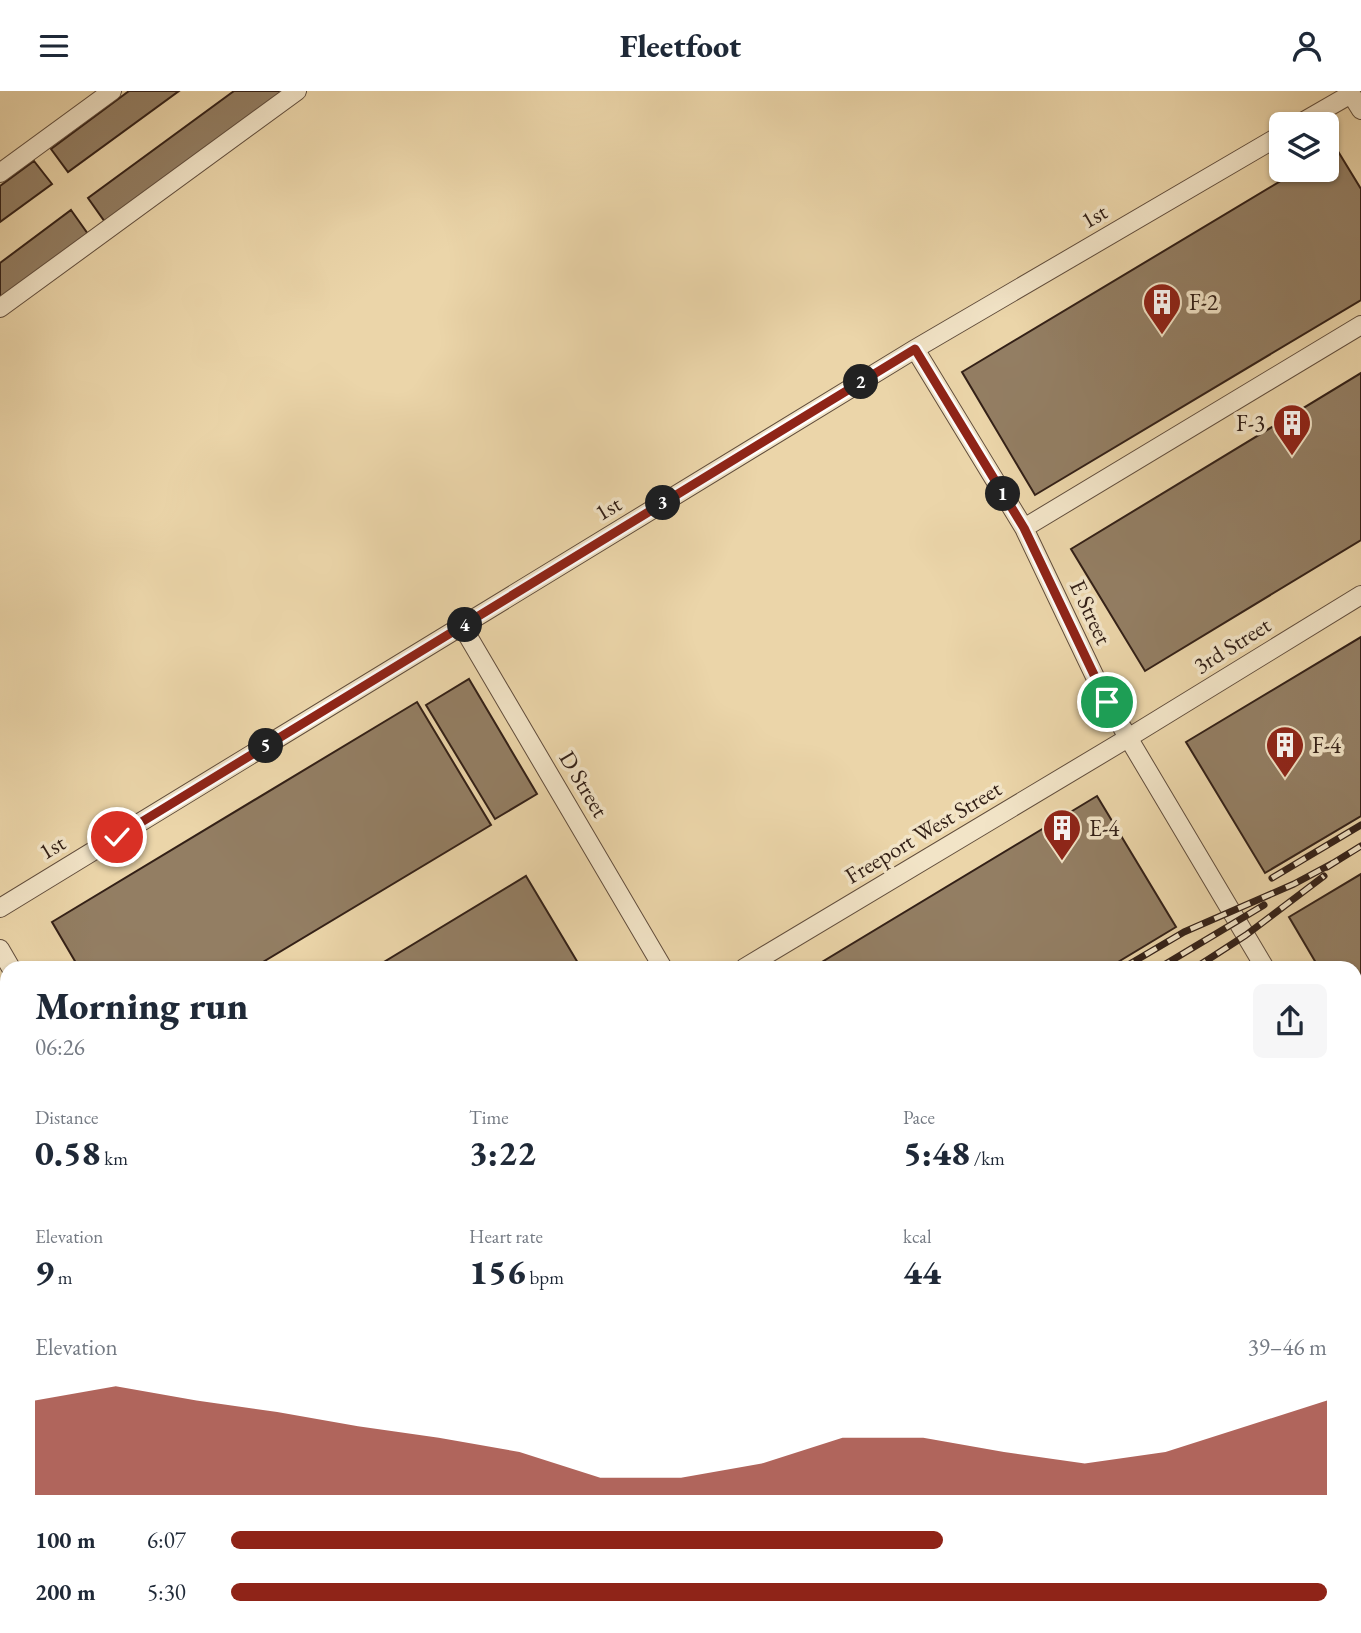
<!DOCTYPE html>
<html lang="en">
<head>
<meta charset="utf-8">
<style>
  body { margin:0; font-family:"EB Garamond",serif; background:#f6f6f7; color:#1f2937; height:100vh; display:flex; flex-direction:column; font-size:26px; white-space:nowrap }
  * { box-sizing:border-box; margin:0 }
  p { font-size:23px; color:#747a83 }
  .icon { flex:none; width:38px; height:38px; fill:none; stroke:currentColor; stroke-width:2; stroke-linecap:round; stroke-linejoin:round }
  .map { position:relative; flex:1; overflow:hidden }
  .drawer { position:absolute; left:0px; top:870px; width:1362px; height:674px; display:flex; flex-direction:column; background:#fff; border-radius:21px 21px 0 0; box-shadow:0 2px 5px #0004 }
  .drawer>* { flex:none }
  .buttons { position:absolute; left:1269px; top:21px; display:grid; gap:14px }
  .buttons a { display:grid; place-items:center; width:70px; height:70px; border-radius:10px; background:#fff; box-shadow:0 2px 5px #0004; font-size:35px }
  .pin { position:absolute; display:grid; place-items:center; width:60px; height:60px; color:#fff; margin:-30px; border:4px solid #fff; border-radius:50%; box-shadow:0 2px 7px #0007 }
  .km { position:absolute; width:35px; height:35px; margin:-18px; border-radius:50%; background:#222; color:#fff; font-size:19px; line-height:35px; text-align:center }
  .round { display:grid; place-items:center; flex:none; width:74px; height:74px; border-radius:10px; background:#f6f6f7 }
  .overview { display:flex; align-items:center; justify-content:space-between; height:119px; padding:0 35px }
  h1 { font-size:38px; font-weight:800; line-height:52px }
  .stats { display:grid; grid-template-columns:repeat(3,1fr); gap:10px; height:119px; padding:7px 35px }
  .stats div { display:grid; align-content:center }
  .stats b { font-size:35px; font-weight:800 }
  .stats small { font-size:19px; font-weight:400 }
  .stats p { font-size:19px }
  .chart { height:196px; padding:14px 35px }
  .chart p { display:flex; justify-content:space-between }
  .chart svg { width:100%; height:126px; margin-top:7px; fill:#8f2418; opacity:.7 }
  ul { padding:0 35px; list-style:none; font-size:23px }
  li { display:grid; grid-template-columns:112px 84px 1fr; align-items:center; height:52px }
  li i { height:18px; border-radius:9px; background:#8f2418 }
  header { display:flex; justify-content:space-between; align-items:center; height:91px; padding:0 35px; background:#fff; font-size:32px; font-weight:800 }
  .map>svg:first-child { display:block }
  .building { fill:#937e63; stroke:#332017; stroke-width:2 }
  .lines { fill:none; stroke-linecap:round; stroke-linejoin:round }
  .minor-casing { stroke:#614d3c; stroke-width:20 }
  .minor { stroke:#f2e4c7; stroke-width:18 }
  .rail-casing { stroke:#332017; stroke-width:7 }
  .rail { stroke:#f2e4c7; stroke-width:4.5; stroke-dasharray:13; stroke-linecap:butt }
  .route-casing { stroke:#fff; stroke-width:14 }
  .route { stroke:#8f2418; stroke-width:9 }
  .labels { text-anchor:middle; stroke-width:7; stroke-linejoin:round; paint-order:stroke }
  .street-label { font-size:23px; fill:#332017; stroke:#f2e4c7 }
  .poi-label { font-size:23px; fill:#332017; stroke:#f2e4c7; text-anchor:start }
</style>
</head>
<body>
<header><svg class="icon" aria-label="menu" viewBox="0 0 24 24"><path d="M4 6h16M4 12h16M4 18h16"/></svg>Fleetfoot<svg class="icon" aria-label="person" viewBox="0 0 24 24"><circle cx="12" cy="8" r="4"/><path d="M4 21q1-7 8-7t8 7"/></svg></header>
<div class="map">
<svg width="1361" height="1542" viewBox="0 0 1361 1542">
  <rect width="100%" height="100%" fill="#ebd5a9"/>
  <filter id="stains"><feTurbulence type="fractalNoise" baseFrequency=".00286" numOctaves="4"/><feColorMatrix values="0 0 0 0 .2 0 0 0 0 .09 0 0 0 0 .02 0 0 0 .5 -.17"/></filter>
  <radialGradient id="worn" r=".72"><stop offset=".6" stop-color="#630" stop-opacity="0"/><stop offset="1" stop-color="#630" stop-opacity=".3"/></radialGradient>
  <path class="building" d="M129 0H179L68 81 51 58Z
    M234 0H283L105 131 88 107Z
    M1336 57 1361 98V209L1035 404 962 281 1299 79H1326V62Z
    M34 70 52 93 0 131V95Z
    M71 119 88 143 0 207V172Z
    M1361 282V449L1145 580 1071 458Z
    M1361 546V725L1265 782 1186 651Z
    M469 588 537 703 495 728 426 614Z
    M417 611 491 734 253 877H79L52 831Z
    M1097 705 1176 836 1108 877H812Z
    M1361 783V947L1354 936V877H1319L1289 826Z
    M526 785 581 877H374Z
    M7 1083V1187L5 1188 0 1180V1087Z
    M1354 1133 1361 1144V1231L1354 1235Z
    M1361 1291V1469L1354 1473V1295Z
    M119 1536H358L361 1542H110Z
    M545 1536H860L850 1542H536Z
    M953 1536H973L976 1542H944Z
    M1095 1536H1250L1240 1542H1099Z"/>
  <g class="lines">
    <defs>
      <path id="minor" d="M1299 33 1351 3 1361 19
        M0 82 112 0
        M0 217 297 0
        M915 258 1024 437 1107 611 1265 877
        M1024 437 1361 234
        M462 535 663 877
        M0 817 915 258 1281 44
        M0 858 11 877
        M744 877 1128 647 1361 504
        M1354 1011 1361 1007
        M1354 1027 1361 1038
        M0 1232 7 1227
        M0 1302 7 1315
        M1354 1516 1361 1512
        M409 1536 412 1542
        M1037 1536 1040 1542
        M465 1542 474 1536
        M1312 1542 1321 1536"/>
    </defs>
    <use href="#minor" class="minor-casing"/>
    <use href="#minor" class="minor"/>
    <defs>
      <path id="rail" d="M1327 776 1361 755
        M1272 787 1361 734
        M1123 877 1184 841 1294 793 1335 771
        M1159 877 1264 814
        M1195 877 1246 844 1324 785
        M1354 1244 1361 1240
        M1354 1266 1361 1262
        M1354 1288 1361 1284"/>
    </defs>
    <use href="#rail" class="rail-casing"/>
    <use href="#rail" class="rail"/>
  </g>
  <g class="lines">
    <defs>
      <path id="route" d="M117 746 915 258 1024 437 1107 611"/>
    </defs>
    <use href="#route" class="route-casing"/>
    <use href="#route" class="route"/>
  </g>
  <defs>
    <symbol id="building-pin" viewBox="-11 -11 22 30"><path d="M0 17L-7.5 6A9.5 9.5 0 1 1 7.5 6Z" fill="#8f2418" stroke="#f2e4c7"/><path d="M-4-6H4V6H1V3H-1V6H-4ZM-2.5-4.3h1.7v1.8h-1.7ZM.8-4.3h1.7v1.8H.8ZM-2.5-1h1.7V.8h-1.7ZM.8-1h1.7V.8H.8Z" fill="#fff"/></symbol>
  </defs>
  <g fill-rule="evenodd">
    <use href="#building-pin" x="1140" y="189" width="44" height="60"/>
    <use href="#building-pin" x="1270" y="310" width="44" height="60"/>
    <use href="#building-pin" x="1263" y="632" width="44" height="60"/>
    <use href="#building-pin" x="1040" y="715" width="44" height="60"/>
  </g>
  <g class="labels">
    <g class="street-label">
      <text transform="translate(1094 125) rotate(-30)" y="8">1st</text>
      <text transform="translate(608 417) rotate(-31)" y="8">1st</text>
      <text transform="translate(1091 521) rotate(65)" y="8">E Street</text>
      <text transform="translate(1232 554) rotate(-32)" y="8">3rd Street</text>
      <text transform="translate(584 693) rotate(59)" y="8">D Street</text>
      <text transform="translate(923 741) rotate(-31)" y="8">Freeport West Street</text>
      <text transform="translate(52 756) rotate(-31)" y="8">1st</text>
    </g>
    <g class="poi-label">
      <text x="1189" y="219">F-2</text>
      <text x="1265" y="340" text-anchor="end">F-3</text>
      <text x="1312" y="662">F-4</text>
      <text x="1089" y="745">E-4</text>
    </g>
  </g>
  <rect width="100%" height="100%" filter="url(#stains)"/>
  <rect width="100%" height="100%" fill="url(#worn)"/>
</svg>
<div class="buttons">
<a><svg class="icon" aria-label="layers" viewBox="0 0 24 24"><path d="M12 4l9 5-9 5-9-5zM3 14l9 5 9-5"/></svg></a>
</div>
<div class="pin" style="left:1107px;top:611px;background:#1e9e55"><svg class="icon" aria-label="arrive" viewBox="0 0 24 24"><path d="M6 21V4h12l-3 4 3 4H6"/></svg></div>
<div class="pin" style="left:117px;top:746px;background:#d93025"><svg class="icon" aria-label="check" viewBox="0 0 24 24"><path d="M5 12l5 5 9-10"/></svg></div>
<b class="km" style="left:1003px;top:403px">1</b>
<b class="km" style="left:861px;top:291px">2</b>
<b class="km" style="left:663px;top:412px">3</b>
<b class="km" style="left:465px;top:534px">4</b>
<b class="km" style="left:266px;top:655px">5</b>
<section class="drawer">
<div class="overview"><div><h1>Morning run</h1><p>06:26</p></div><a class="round"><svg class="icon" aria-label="share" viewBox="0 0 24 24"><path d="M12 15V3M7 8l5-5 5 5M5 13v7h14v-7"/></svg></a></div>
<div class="stats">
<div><p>Distance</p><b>0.58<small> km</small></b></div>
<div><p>Time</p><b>3:22</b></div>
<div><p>Pace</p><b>5:48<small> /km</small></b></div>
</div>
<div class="stats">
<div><p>Elevation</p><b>9<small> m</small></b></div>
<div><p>Heart rate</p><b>156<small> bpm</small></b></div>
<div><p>kcal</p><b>44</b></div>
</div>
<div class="chart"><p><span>Elevation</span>39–46 m</p>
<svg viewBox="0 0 160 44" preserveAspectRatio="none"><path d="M0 44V11L10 6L20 11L30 15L40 20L50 24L60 29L70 38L80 38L90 33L100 24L110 24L120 29L130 33L140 29L150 20L160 11V44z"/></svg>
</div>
<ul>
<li><b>100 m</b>6:07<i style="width:65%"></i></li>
<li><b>200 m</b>5:30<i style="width:100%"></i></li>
</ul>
</section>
</div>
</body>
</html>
